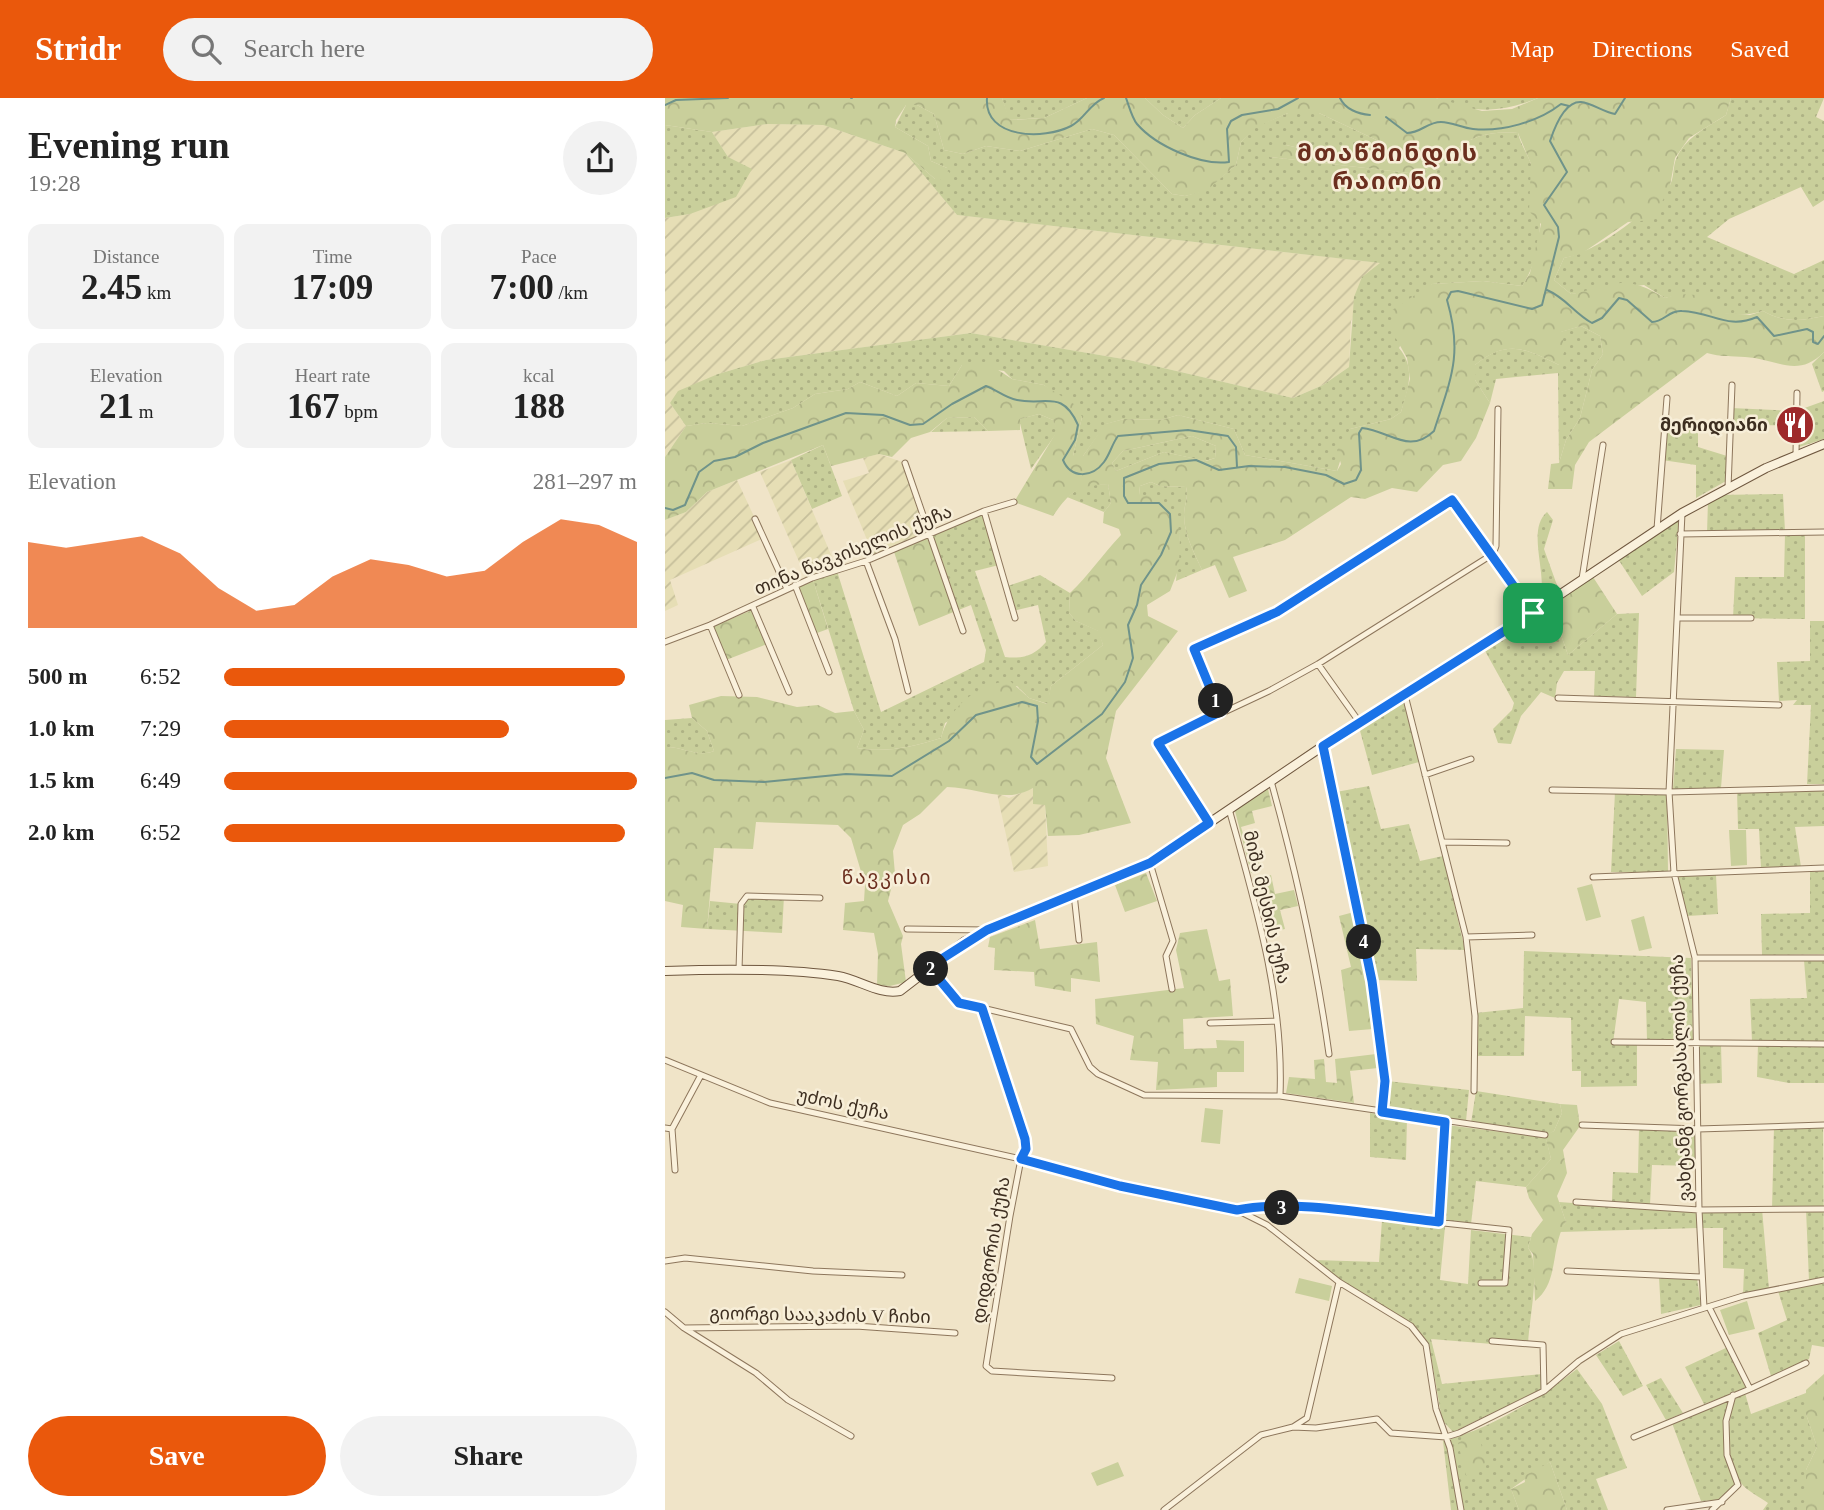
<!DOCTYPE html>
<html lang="en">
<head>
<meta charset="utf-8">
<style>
  body { margin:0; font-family:"Times New Roman","Noto Sans Georgian",serif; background:#f2f2f2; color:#222; height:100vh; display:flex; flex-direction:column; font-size:26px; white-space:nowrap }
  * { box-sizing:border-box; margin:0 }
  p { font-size:23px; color:#767676 }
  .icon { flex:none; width:38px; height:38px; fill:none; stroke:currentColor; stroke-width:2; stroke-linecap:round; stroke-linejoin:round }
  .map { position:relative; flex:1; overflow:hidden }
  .drawer { display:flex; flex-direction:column; background:#fff; width:665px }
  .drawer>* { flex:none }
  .pin { position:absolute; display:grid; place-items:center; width:60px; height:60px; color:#fff; margin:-30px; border-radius:14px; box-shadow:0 4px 10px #0006 }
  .km { position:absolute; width:35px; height:35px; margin:-18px; border-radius:50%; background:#222; color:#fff; font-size:19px; line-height:35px; text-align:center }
  .round { display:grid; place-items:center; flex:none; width:74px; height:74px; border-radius:37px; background:#f2f2f2 }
  .head { display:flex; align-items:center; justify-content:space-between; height:119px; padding:0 28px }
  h1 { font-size:38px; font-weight:700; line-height:52px }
  .figures { display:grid; grid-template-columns:repeat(3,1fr); gap:10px; height:119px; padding:7px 28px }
  .figures div { display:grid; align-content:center; border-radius:14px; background:#f2f2f2; text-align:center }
  .figures b { font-size:35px; font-weight:700 }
  .figures small { font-size:19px; font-weight:400 }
  .figures p { font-size:19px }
  .chart { height:196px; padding:14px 28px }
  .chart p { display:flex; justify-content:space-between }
  .chart svg { width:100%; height:126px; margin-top:7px; fill:#ea580c; opacity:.7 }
  .action { display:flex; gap:14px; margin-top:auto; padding:14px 28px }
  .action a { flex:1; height:80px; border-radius:42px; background:#ea580c; color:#fff; font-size:28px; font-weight:700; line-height:80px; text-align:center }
  .action a+a { background:#f2f2f2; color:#222 }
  ul { padding:0 28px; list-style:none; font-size:23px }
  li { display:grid; grid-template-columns:112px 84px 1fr; align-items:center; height:52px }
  li i { height:18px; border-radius:9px; background:#ea580c }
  header { display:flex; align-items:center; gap:42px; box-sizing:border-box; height:98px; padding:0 35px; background:#ea580c; color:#fff }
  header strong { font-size:33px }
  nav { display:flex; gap:38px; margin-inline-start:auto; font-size:24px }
  .search { width:490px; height:63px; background:#f2f2f2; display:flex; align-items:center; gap:18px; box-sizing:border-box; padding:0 24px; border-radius:38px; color:#767676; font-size:26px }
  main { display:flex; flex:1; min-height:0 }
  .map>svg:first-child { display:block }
  .farmland { fill:url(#farmland-furrows) }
  .grass { fill:url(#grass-dots) }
  .forest { fill:url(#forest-crowns); fill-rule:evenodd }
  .pitch { fill:#c9cf9b }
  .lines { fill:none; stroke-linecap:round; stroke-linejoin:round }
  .stream { stroke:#6f938a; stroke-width:2 }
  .street-casing { stroke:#8d765c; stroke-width:7 }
  .secondary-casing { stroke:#6f573f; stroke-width:10 }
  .street { stroke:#faf1dc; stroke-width:5 }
  .secondary { stroke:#faf1dc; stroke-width:8 }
  .route-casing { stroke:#fff; stroke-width:14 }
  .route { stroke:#1a73e8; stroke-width:9 }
  .labels { text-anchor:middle; stroke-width:5; stroke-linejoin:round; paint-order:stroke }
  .poi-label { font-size:18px; font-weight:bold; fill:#3d2e20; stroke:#f7eed8; text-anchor:end }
  .street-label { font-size:18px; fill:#3d2e20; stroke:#f7eed8 }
  .neighbourhood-label { font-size:19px; letter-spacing:2px; fill:#6b2e1e; stroke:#f7eed8 }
  .district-label { font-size:24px; font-weight:bold; letter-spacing:2px; fill:#6b2e1e; stroke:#f7eed8 }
</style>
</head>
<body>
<header>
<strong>Stridr</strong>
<div class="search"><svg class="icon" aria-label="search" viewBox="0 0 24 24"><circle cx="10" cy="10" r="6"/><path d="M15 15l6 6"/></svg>Search here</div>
<nav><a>Map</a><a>Directions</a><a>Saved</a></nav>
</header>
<main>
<section class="drawer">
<div class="head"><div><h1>Evening run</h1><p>19:28</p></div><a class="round"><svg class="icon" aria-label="share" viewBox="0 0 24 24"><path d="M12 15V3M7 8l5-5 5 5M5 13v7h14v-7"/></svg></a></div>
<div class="figures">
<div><p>Distance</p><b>2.45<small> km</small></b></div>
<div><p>Time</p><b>17:09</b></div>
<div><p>Pace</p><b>7:00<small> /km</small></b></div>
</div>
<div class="figures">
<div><p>Elevation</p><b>21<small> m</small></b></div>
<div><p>Heart rate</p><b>167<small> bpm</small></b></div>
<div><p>kcal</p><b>188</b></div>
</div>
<div class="chart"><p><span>Elevation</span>281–297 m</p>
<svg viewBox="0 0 160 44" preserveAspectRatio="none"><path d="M0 44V14L10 16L20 14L30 12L40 18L50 30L60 38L70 36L80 26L90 20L100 22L110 26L120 24L130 14L140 6L150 8L160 14V44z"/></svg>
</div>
<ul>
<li><b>500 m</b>6:52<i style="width:97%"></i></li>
<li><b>1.0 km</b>7:29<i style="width:69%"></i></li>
<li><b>1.5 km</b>6:49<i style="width:100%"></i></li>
<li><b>2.0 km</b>6:52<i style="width:97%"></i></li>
</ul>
<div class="action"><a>Save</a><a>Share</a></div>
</section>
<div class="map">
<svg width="1159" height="1412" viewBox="0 0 1159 1412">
  <defs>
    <pattern id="farmland-furrows" width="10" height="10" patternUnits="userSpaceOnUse" patternTransform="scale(1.75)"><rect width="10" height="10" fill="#e6deb5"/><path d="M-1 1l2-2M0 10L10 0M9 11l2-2" fill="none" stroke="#c6bf9b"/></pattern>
    <pattern id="grass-dots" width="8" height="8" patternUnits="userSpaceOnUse" patternTransform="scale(1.75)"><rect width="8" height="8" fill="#c9cf9b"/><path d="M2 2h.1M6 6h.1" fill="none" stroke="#aeb285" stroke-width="1.8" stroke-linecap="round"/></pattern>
    <pattern id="forest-crowns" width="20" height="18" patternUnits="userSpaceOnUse" patternTransform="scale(1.75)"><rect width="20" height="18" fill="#c9cf9b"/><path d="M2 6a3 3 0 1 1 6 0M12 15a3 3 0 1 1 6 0" fill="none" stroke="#aeb285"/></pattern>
  </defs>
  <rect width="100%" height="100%" fill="#f0e4c8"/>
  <path class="farmland" d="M103 26 158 27 240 55 292 117 716 165 686 223 684 269 658 287 628 300 464 262 306 235 101 262 53 276 5 305 21 328 0 359V120L25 116 63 59 47 34Z
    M214 356 240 365 267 436 209 459 178 383 204 375 198 360Z
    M126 362 172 471 142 482 95 374Z
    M72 382 99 440 5 482 13 507 0 513V422L21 414 42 394Z
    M368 690 380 706 383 768 349 774 332 695 344 700Z"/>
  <path class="grass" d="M337 0H422L379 20 344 22Z
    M480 0H556L530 17 518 30 498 17Z
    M771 0H873C837 15 808 16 771 0Z
    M1066 0H1159L1151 19 1159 23V102L1148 109 1136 89 1064 121 1042 139 1129 176 1159 162V218C1136 223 1119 225 1098 213 1086 217 1071 218 1059 215 1037 209 1023 193 1000 200L979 187 906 196 889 182 899 160C935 152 978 117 1003 90 1010 82 1007 68 1012 59 1022 38 1043 29 1061 17Z
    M241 7H252L269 16 279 52 298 56 321 48 355 53 427 31 449 37 507 96 520 98 541 92 571 67 576 44 590 29 623 15H654L720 46 725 58 665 57 621 47 605 59 753 76C795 55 798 31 853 35 856 47 862 55 866 66 880 101 879 156 857 188L818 183 767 186 734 250C751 270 743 291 736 314L726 321 685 331 672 373 580 357 569 331 513 317 496 322 459 321 441 326 418 358H408L417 319 379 287 347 281 339 273 297 267 284 288 251 285 232 298 195 284 183 291 150 296 128 310 77 328 42 325 21 328 5 305 13 293 53 276 101 262 306 235 464 262 628 300 658 287 684 269 689 199 697 179 715 165 292 117 240 55 270 81 282 70 266 63 263 48 230 29Z
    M0 27 47 34 63 59 87 71 71 99 25 116 0 120Z
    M916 228 935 238 938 256 927 272 915 320 901 342 894 365 893 275 831 281 825 305 810 282V267C841 241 860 250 894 267L895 234Z
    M1159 254V293L1157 294 1147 266Z
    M1159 303V341L1134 349V312Z
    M1066 310 1132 313V328L1066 326Z
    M374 316 388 322 393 333 366 371 354 321Z
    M309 319 323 333 266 334 282 320Z
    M1000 322 1033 326V349L1062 358 1061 383 1031 400V367L997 362Z
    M527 338 551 348 550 360 540 363 499 354 451 373 447 365 458 353Z
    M158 347 177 398 147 411 126 362Z
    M486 384 495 388 521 389C524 400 519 406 519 417 519 437 529 454 537 472L511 483 515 435 483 397H474L475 388Z
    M443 386 446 405 439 414 402 399 419 387Z
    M1118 396 1120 433 1042 435 1043 403 1053 397Z
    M319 413 334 467 310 473 340 559C358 561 369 558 381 544L373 507 348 513 340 489 375 477 405 495 404 515 411 523 434 533 438 547 386 588 383 606 364 600 352 588 280 625 276 640C247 649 221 655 192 650L199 632 189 613 148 482 172 473 216 614 319 564 321 552 306 507 291 513 267 436Z
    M882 414 888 422 879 451 893 490 876 498C881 472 862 431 882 414Z
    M1014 421 1009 474 977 498 953 461Z
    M1140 435V521L1068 520 1070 479H1119L1120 436Z
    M894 501 893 528 903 557 952 516 974 515 971 599 929 598 930 573H899L892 585 890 600 876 594 856 618 846 646 833 645 828 631 847 612 849 605 819 551Z
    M1145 523H1159V686H1142L1146 607H1128L1132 602 1114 603 1112 564 1145 563Z
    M738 602 754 664 707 677 694 629Z
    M27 620 42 633 49 653C33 660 17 648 0 649V622Z
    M1011 651 1059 652 1056 690 1008 691Z
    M704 688 716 731 744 726 755 763 778 758 800 852 751 851 752 883 709 882 671 694Z
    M1159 692V728L1130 729 1136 769 1096 770 1094 731H1073L1072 693Z
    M950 694 1002 696 1003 774H946Z
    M1159 773V856L1097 857 1096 816 1145 815V774Z
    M1011 777H1051L1053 816 1023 818Z
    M82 798H119L117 835 42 831 45 803 76 806Z
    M859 853 1026 860 1028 943 982 942 981 904 954 901 948 945 972 946V988L916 989V973H907L906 920 860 918 859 958H812L811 915 858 910Z
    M1139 862H1159V943H1087L1085 901 1142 900Z
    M1032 945 1056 946 1057 985 1032 986Z
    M1093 946H1159V985H1124L1092 979Z
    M722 983 804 992 801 1023 720 1012 724 1000Z
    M811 993 895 1006 897 1015 889 1033 884 1036 806 1025Z
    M705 1015 742 1020 741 1062 705 1059Z
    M782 1027 881 1040 886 1061 861 1089 811 1083 806 1126 776 1122Z
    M1158 1027 1159 1182 1144 1183 1141 1111H1107L1109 1028Z
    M974 1031 1031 1032 1032 1068 987 1067 985 1107 947 1103 948 1074 973 1075Z
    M894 1104 1032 1114 1033 1130 894 1134 901 1124Z
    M1097 1111 1104 1191 1078 1198 1079 1171 1058 1170V1130H1034V1112Z
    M717 1122 780 1129 775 1182 803 1186 806 1132 866 1139 863 1150C877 1166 863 1226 863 1249L766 1241 777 1286 877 1276V1291L788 1334 777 1322 764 1246 750 1229 678 1185 649 1162 714 1164Z
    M994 1179 1032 1181 1036 1207 996 1216Z
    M1144 1186H1159V1249L1147 1247 1144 1261 1106 1278 1093 1235 1122 1222 1113 1193Z
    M954 1243 978 1288 958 1298 931 1257Z
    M1063 1249 1082 1290 1039 1306 1020 1269Z
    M912 1271 937 1306 962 1370 931 1381 943 1412H902L885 1364 846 1391 854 1412H786L778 1343C827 1330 873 1301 912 1271Z
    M996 1280 1018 1315 1001 1322 981 1287Z
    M1080 1295 1086 1316 1141 1295V1316L1152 1349 1141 1372V1412H1098L1103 1405C1095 1399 1082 1393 1076 1385 1059 1359 1062 1327 1070 1299Z
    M1065 1300 1060 1357 1070 1386 1056 1402 1036 1403 1007 1325Z"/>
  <path class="forest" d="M0 0H337L345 22 379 20 422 0H480L498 17 518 30 530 17 556 0H771L817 13 847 11 873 0H1066L1061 17 1024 40 1010 60 1005 88 988 122 963 124 916 156 899 160 889 182 906 196C950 188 957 174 1000 200L1013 196 1050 198 1060 215 1085 217 1098 213C1119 225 1136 223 1159 218V254C1132 281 1113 261 1080 259 1066 258 1056 259 1042 255L924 344 910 367 907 391H883L886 366 894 365 901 342 915 320 927 272 938 256 935 238 916 228 896 234 900 252 894 267C860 250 842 241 810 267V282L825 305 811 340 796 363 778 367 752 394 727 390 700 401 686 399 620 442 568 459 582 493 564 500 550 467 537 472C529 454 519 437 519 417 519 406 524 400 521 389L495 388 486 384 475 388 474 397H494L510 418 515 435 514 470 505 493 482 507 483 518 513 533 451 613 441 660 466 725 414 737 383 738 380 707 368 706V690C341 706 314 690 282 689L255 716 238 727 228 753 230 776 223 803 238 838 236 846 241 884 225 888 212 887 213 856 209 835 178 832 180 805 199 803 200 787 186 740 173 727 91 724 88 751 49 750 42 831 16 829 18 807 0 803V649C17 648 33 660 49 653L42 633 27 620 24 607 56 598 92 599 132 609 153 607 170 615 189 613 199 632 192 650C222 655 247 649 276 640 284 609 313 585 345 583L364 600 382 606 386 588 438 547 433 533 411 523 404 515 405 495C424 477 437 457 456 437L454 431 438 425 439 414 446 405 443 386C413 388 405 393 388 418L349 404 392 333 388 322 374 316 355 321V332L323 333 309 319 282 320 265 334 246 340 227 359 214 356 166 368 158 347 42 394 21 414 0 422V359L21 328 42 325 77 328 128 310 150 296 183 291 195 284 232 298 251 285 284 288 297 267 321 264 347 281 379 287 412 308 417 319 408 358H418L440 326 459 321 496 322 513 317 569 331 580 357 672 373 676 366 672 352 685 331 726 321 736 314 745 281 742 260 729 237 727 212 767 186 818 183 857 188 865 175 876 126 864 113 866 66 853 35C798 31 795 55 753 76L604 59 606 50 621 47 665 57 725 58 720 46 654 15H623L590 30 576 44 571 67 541 93 520 98 507 96 449 37 427 31 355 53 321 48 298 56 279 52 269 16 252 7H241L231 22 230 29 263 48 266 63 282 70 287 80 283 83 270 81 240 55 158 27 103 26 47 34 0 27ZM527 338 551 348 550 360 541 363 499 354 451 373 447 365 458 353Z
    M267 436 291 513 254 528 228 451Z
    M928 479 952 516 903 557 893 528 894 501Z
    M148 482 163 531 152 535 132 489Z
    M87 512 102 546 61 562 47 529Z
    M603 691 607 708 587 713 590 725 576 729 579 739 587 737 596 772 586 775 570 713Z
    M481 775 492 803 460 814 450 787Z
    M606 777 610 796 629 792 633 808 615 812 620 831 602 835 588 782Z
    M689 814 708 931 684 933 676 872 686 869 674 818Z
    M370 822 375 851 432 844 435 884 406 880V894L370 888 369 874 329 872 330 850 323 849 325 839Z
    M542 831 554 883 565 881 568 918 518 921 519 951 552 950 551 942 579 943V974H552V989L491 992 493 964 465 962 469 938 431 926 430 901 519 890 511 852 515 835Z
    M711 956 713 970 685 973 689 1005 621 995 624 979 650 981 649 962 659 961 661 984 672 985 670 961Z
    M895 1006 912 1007 915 1028 898 1052 902 1075 892 1098 901 1124C885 1147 895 1184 870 1203L868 1156 863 1150 867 1136 878 1122 864 1100 861 1089 886 1061 880 1037 889 1033 897 1015Z
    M1082 1203 1090 1231 1064 1237 1055 1212Z
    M1159 1276V1412H1141V1372L1152 1349 1141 1316V1292Z
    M812 1334 822 1364 801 1378 793 1345Z
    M885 1364 902 1412H854L846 1391 860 1384 859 1378Z"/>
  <path class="pitch" d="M1064 732H1081L1082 767 1066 768Z
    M927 786 936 819 921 823 912 790Z
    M979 818 987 850 974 853 966 822Z
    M540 1010 558 1012 555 1046 536 1044Z
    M634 1180 667 1188 664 1203 630 1195Z
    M453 1364 459 1378 432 1388 426 1375Z"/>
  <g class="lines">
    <path class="stream" d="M186 0H187
      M322 0C319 41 379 42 406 28 420 21 424 6 439 0
      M461 0C464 8 467 20 472 26 491 48 536 68 564 64L562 31 566 23 577 17 613 11 633 0
      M675 0C680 11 693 16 705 17
      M0 7 11 2 63 0
      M721 19 742 35C756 35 762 24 776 24 787 24 797 30 808 31 837 34 873 24 896 6L904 8
      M882 192C901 200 909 215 927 225L937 220 954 200 962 202 987 224C999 224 1004 212 1017 213 1048 214 1062 232 1092 219L1109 238 1142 231 1148 234V244L1153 246 1159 238
      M0 410 8 412 20 407 34 374 49 363 70 359 98 345 181 315 218 317 245 327 258 326 287 306 321 288C332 292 340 300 352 302 381 308 397 291 413 327L410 342 398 362C406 381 427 380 439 364 445 356 447 346 453 338L523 332 563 338 571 349 572 369
      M0 680 27 675 49 682 99 684 181 676 227 678 284 643 311 617 357 604 372 608 373 623 366 659 372 666 437 616 460 584 468 560 463 527 472 507 476 487 496 457 506 434 505 416 494 405H463L459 398V380L494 366 531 362 554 372 584 368 620 369 661 377 679 386 691 382 696 372 694 335 697 330C725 333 744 357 769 333 786 280 798 257 782 202L786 194 793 193 867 211 877 207 894 139 893 129 879 107 902 74 885 43C889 31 899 3 916 4 927 5 938 14 950 16L960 0"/>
    <defs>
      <path id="street" d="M1131 356 1132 295
        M240 365 298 533
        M1063 390 1067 287
        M319 413 350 520
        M1017 415 1004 694 1009 775 1030 860 1034 1112 1039 1210
        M90 421 122 491
        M992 431 1002 300
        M1015 436 1159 434
        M201 463 230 541 243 593
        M917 481 938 347
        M130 487 164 574
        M88 509 124 594
        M1012 520H1086
        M45 527 74 597
        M0 544 45 527 147 480 201 463 319 413 349 404
        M653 566 695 625
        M740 597 801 839 810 918 809 993
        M893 600 1114 607
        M555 614 529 551 612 514 787 402 868 515
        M658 648 707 883 720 983 717 1014
        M760 677 806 661
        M606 683C631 773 651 863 664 956
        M887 692 1004 694 1159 690
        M564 711C590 805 619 899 615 998
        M544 725 493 645 604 593 653 566 828 456 831 448 833 311
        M779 744 842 745
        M485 765 508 843 501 858 507 891
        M928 779 1159 770
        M409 796 414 842
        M242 831 322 832
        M801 839 867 837
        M1030 860H1159
        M264 869 294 905 317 910 361 1051 356 1061 345 1118 321 1268 327 1273 447 1280
        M74 872 76 806 82 798 155 800
        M317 910 406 931 425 969 433 976 479 997 615 998 880 1037
        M545 925 612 923
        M949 944 1159 946
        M0 962 105 1005 356 1061 455 1089 572 1112 602 1127 674 1184 746 1228 761 1247 771 1311 785 1350 796 1412
        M917 1027 1033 1031 1159 1027
        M0 1030 7 1031 36 977
        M7 1031 10 1072
        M911 1104 1034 1112 1159 1111
        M572 1112 588 1109 648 1111 844 1132 840 1185H816
        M774 1124 780 1024
        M0 1163 20 1160 148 1173 237 1177
        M902 1173 1036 1179
        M0 1214 19 1230 91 1275 123 1302 186 1338
        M19 1230 191 1228 290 1235
        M827 1243 878 1247 879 1293
        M1085 1291 1141 1265
        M628 1329 642 1320 674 1184
        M969 1339 1085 1291 1044 1209
        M499 1412 596 1337 628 1329 651 1330 712 1321 726 1335 781 1339 794 1335 879 1293 914 1263 956 1236 1078 1198 1159 1182
        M1002 1412 1057 1404
        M1047 1412 1073 1387 1062 1357 1061 1323 1068 1297"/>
      <path id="secondary" d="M0 873C53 871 121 870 173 878 195 882 214 897 235 893L300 843 485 765 658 648 815 550 1017 415 1101 370 1159 346"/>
    </defs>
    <use href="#street" class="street-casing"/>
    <use href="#secondary" class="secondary-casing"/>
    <use href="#street" class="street"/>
    <use href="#secondary" class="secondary"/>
  </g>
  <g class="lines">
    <defs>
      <path id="route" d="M787 402 868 515 658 648 707 883 720 983 717 1014 780 1024 774 1124C716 1118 627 1100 572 1112L455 1088 356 1061 361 1051 360 1041 317 910 294 905 264 869 322 832 485 765 544 725 493 645 555 614 529 551 612 514Z"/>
    </defs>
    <use href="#route" class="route-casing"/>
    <use href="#route" class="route"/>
  </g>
  <defs>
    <symbol id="restaurant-disc" viewBox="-11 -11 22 22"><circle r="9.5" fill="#9e2a2b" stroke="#f7eed8"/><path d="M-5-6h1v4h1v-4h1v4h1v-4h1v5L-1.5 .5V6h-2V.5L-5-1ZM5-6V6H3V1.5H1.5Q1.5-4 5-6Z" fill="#fff"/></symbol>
  </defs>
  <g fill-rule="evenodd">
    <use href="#restaurant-disc" x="1108" y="305" width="44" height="44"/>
  </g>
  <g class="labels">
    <g class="poi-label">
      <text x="1103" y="333">მერიდიანი</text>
    </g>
    <g class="street-label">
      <text transform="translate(188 452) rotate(-22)" y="6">თინა წავკისელის ქუჩა</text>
      <text transform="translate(602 809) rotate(77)" y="6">მიშა მესხის ქუჩა</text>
      <text transform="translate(1016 980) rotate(-92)" y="6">ვახტანგ გორგასალის ქუჩა</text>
      <text transform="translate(178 1006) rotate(12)" y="6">უძოს ქუჩა</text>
      <text transform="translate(326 1152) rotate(-80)" y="6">დიდგორის ქუჩა</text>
      <text transform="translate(155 1217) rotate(1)" y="6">გიორგი სააკაძის V ჩიხი</text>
    </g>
    <g class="neighbourhood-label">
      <text x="222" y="786">წავკისი</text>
    </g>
    <g class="district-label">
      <text x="723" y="63">მთაწმინდის<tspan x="723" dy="28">რაიონი</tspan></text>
    </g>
  </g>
</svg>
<div class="pin" style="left:868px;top:515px;background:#1e9e55"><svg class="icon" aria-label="arrive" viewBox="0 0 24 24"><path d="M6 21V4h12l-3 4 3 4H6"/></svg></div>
<b class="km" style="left:551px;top:603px">1</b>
<b class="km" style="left:266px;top:871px">2</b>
<b class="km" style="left:617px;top:1110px">3</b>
<b class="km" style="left:699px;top:844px">4</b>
</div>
</main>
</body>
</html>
